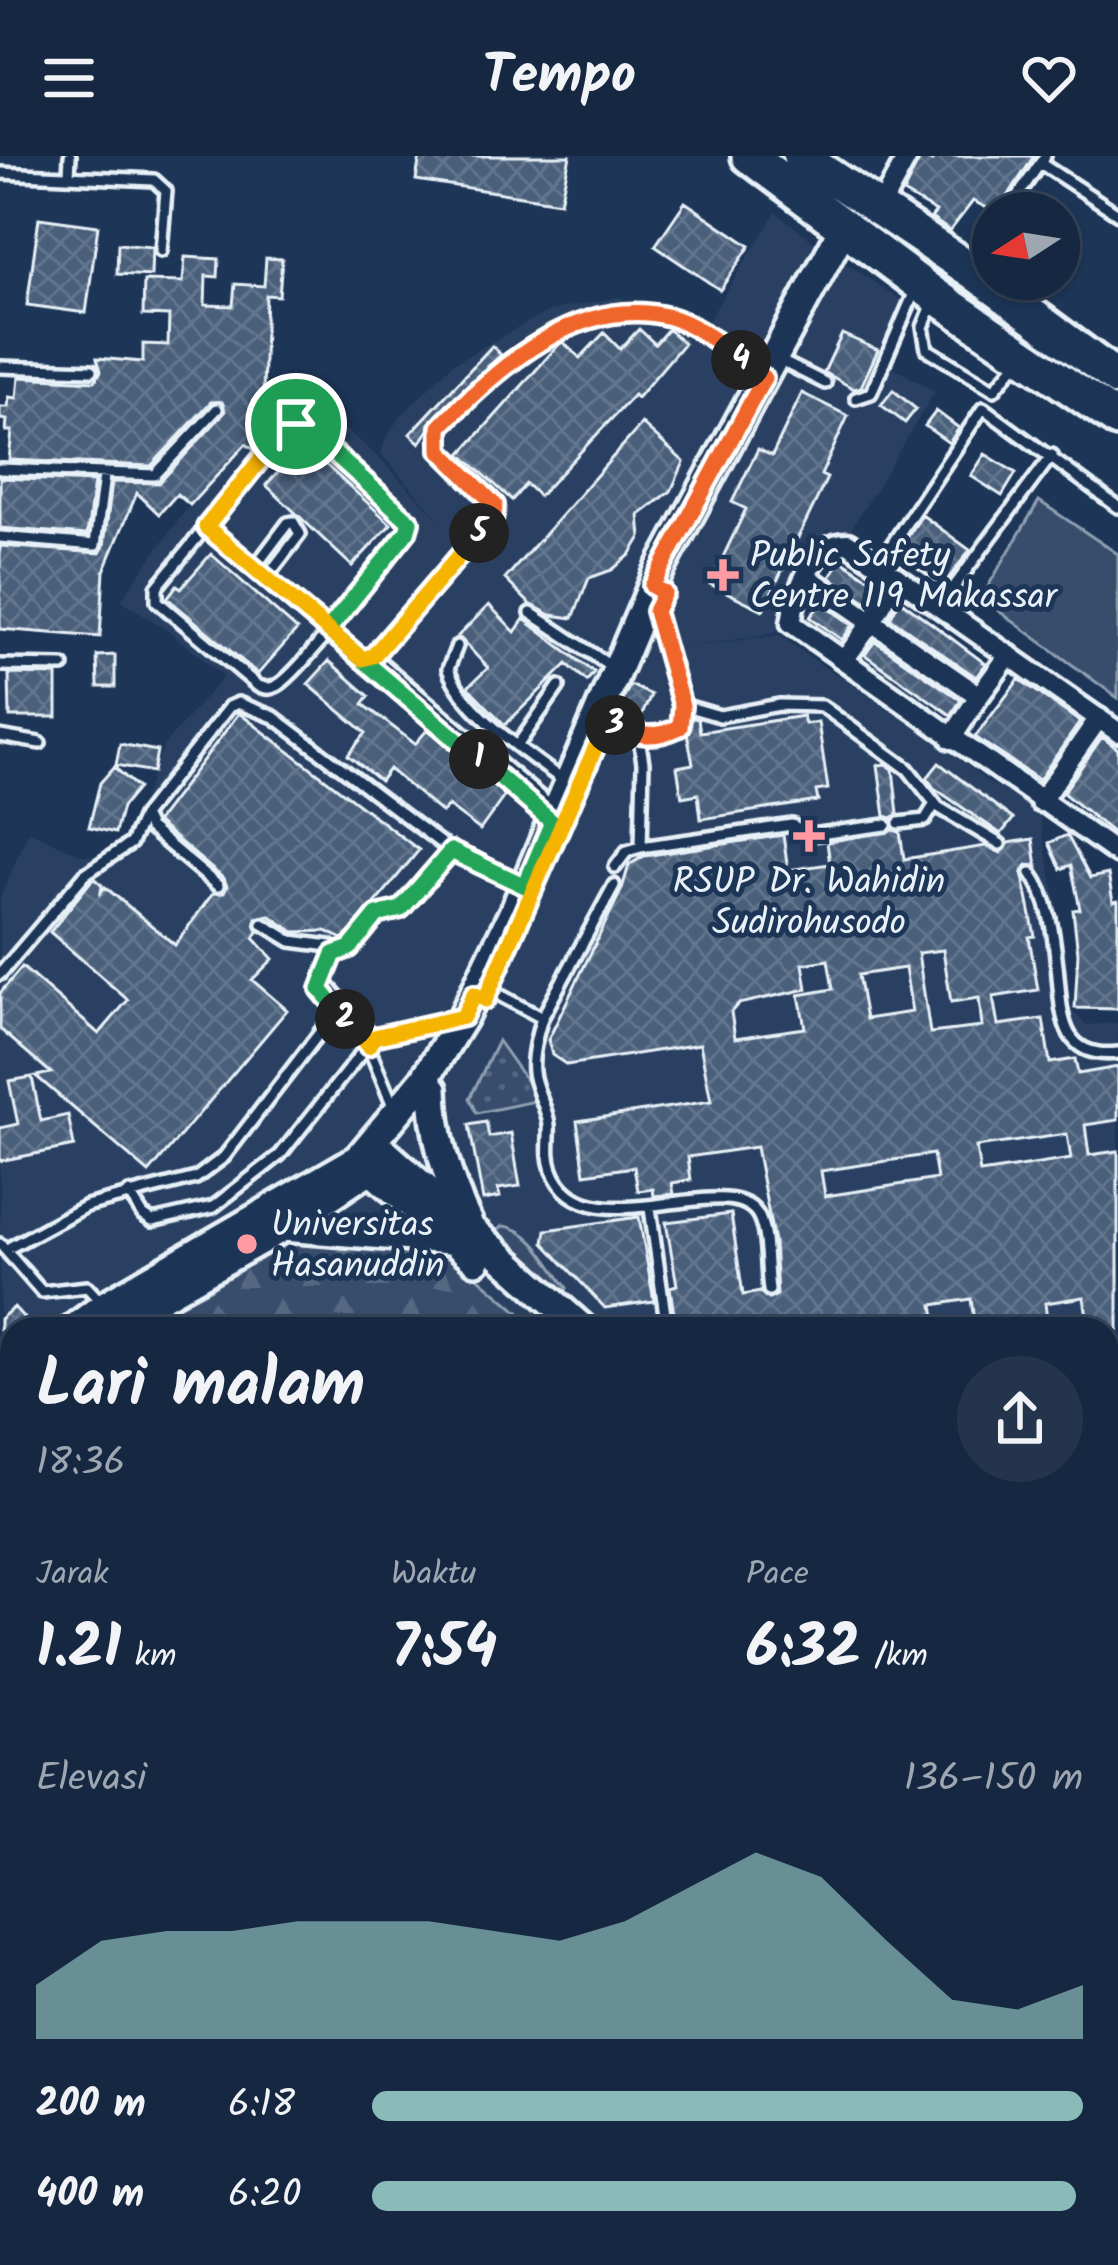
<!DOCTYPE html>
<html lang="id">
<head>
<meta charset="utf-8">
<style>
  body { margin:0; font-family:Kalam,sans-serif; background:#23344c; color:#f1f3f6; height:100vh; display:flex; flex-direction:column; font-size:45px; white-space:nowrap }
  * { box-sizing:border-box; margin:0 }
  p { font-size:39px; color:#9ea6b1 }
  .icon { flex:none; width:66px; height:66px; fill:none; stroke:currentColor; stroke-width:2; stroke-linecap:round; stroke-linejoin:round }
  .map { position:relative; flex:1; overflow:hidden }
  .drawer { position:absolute; left:0px; top:1161px; width:1119px; height:948px; display:flex; flex-direction:column; background:#162841; border-radius:36px 36px 0 0; box-shadow:0 3px 9px #0004,0 0 0 3px #35445a }
  .drawer>* { flex:none }
  .needle { width:78px; rotate:258deg }
  .controls { position:absolute; left:972px; top:36px; display:grid; gap:24px }
  .controls a { display:grid; place-items:center; width:108px; height:108px; border-radius:50%; background:#162841; box-shadow:0 3px 9px #0004,0 0 0 3px #35445a; font-size:60px }
  .pin { position:absolute; display:grid; place-items:center; width:102px; height:102px; color:#fff; margin:-51px; border:6px solid #fff; border-radius:50%; box-shadow:0 3px 12px #0007 }
  .km { position:absolute; width:60px; height:60px; margin:-30px; border-radius:50%; background:#222; color:#fff; font-size:33px; line-height:60px; text-align:center }
  .round { display:grid; place-items:center; flex:none; width:126px; height:126px; border-radius:63px; background:#23344c }
  .head { display:flex; align-items:center; justify-content:space-between; height:204px; padding:0 36px }
  h1 { font-size:66px; font-weight:700; line-height:90px }
  .metrics { display:grid; grid-template-columns:repeat(3,1fr); gap:18px; height:204px; padding:12px 36px }
  .metrics div { display:grid; align-content:center }
  .metrics b { font-size:60px; font-weight:700 }
  .metrics small { font-size:33px; font-weight:400 }
  .metrics p { font-size:33px }
  .chart { height:336px; padding:24px 36px }
  .chart p { display:flex; justify-content:space-between }
  .chart svg { width:100%; height:216px; margin-top:12px; fill:#8bbbb9; opacity:.7 }
  ul { padding:0 36px; list-style:none; font-size:39px }
  li { display:grid; grid-template-columns:192px 144px 1fr; align-items:center; height:90px }
  li i { height:30px; border-radius:15px; background:#8bbbb9 }
  header { display:flex; justify-content:space-between; align-items:center; height:156px; padding:0 36px; background:#162841; font-size:54px; font-weight:700 }
  .map>svg:first-child { display:block }
  .built { fill:#2a4162; fill-rule:evenodd }
  .grass { fill:url(#grass-dots); stroke:#909fb2; stroke-width:3 }
  .forest { fill:url(#forest-firs); stroke:#909fb2; stroke-width:3 }
  .green { fill:#374d6c; stroke:#909fb2; stroke-width:3 }
  .building { fill:url(#building-cross-hatch); stroke:#e8f1f8; stroke-width:3; fill-rule:evenodd }
  .lines { fill:none; stroke-linecap:round; stroke-linejoin:round }
  .lane-casing { stroke:#e8f1f8; stroke-width:18 }
  .street-casing { stroke:#e8f1f8; stroke-width:27 }
  .secondary-casing { stroke:#e8f1f8; stroke-width:36 }
  .highway-casing { stroke:#e8f1f8; stroke-width:42 }
  .path { stroke:#e8f1f8; stroke-width:3; stroke-dasharray:9 9; stroke-linecap:butt }
  .lane { stroke:#1d3557; stroke-width:9 }
  .street { stroke:#1d3557; stroke-width:18 }
  .secondary { stroke:#1d3557; stroke-width:27 }
  .highway { stroke:#1d3557; stroke-width:33 }
  .split-1-casing { stroke:#fff; stroke-width:24 }
  .split-2-casing { stroke:#fff; stroke-width:24 }
  .split-3-casing { stroke:#fff; stroke-width:24 }
  .split-4-casing { stroke:#fff; stroke-width:24 }
  .split-5-casing { stroke:#fff; stroke-width:24 }
  .split-6-casing { stroke:#fff; stroke-width:24 }
  .split-1 { stroke:#22a559; stroke-width:15 }
  .split-2 { stroke:#22a559; stroke-width:15 }
  .split-3 { stroke:#f5b400; stroke-width:15 }
  .split-4 { stroke:#f0652b; stroke-width:15 }
  .split-5 { stroke:#f0652b; stroke-width:15 }
  .split-6 { stroke:#f5b400; stroke-width:15 }
  .poi-dot { fill:#ff9aa2; stroke:#1d3557; stroke-width:4.5 }
  .labels { text-anchor:middle; stroke-width:10; stroke-linejoin:round; paint-order:stroke }
  .poi-label { font-size:36px; fill:#e8f1f8; stroke:#1d3557; text-anchor:start }
</style>
</head>
<body>
<header><svg class="icon" aria-label="menu" viewBox="0 0 24 24"><path d="M4 6h16M4 12h16M4 18h16"/></svg>Tempo<svg class="icon" aria-label="heart" viewBox="0 0 24 24"><path d="M12 20l-8-8c-3-5 5-10 8-4 3-6 11-1 8 4z"/></svg></header>
<div class="map">
<svg width="1118" height="2109" viewBox="0 0 1118 2109">
  <defs>
    <pattern id="grass-dots" width="8" height="8" patternUnits="userSpaceOnUse" patternTransform="scale(3)"><rect width="8" height="8" fill="#374d6c"/><path d="M2 2h.1M6 6h.1" fill="none" stroke="#546782" stroke-width="1.8" stroke-linecap="round"/></pattern>
    <pattern id="forest-firs" width="22" height="20" patternUnits="userSpaceOnUse" patternTransform="scale(3)"><rect width="22" height="20" fill="#374d6c"/><path d="M5 1l3.5 6h-7zM16 11l3.5 6h-7z" fill="#546782"/></pattern>
    <pattern id="building-cross-hatch" width="8" height="8" patternUnits="userSpaceOnUse" patternTransform="scale(3)"><rect width="8" height="8" fill="#495e7a"/><path d="M0 0l8 8M0 8l8-8" fill="none" stroke="#63768e"/></pattern>
  </defs>
  <rect width="100%" height="100%" fill="#1d3557"/>
  <filter id="ink" filterUnits="userSpaceOnUse"><feTurbulence type="fractalNoise" baseFrequency=".00833" numOctaves="2"/><feDisplacementMap in="SourceGraphic" scale="24" xChannelSelector="R" yChannelSelector="G"/><feConvolveMatrix kernelMatrix="1 2 1 2 8 2 1 2 1" color-interpolation-filters="sRGB"/></filter>
  <g filter="url(#ink)">
    <path class="built" d="M776 56 818 89 914 152 889 208 935 236 845 383 827 375 776 477 675 493 779 479 827 513 877 539 989 627 1038 653 1067 801 1071 855 1087 869 1118 867V2109H0V742L29 674 82 699 102 701 126 689 164 589 224 520 171 477 121 444 184 356 261 273 307 241 377 300 446 370 381 298 386 282 399 262 452 208 549 155 619 141 707 175 750 206 705 170ZM12 1173H1107V2097H12Z"/>
    <path class="grass" d="M498 885 540 944 477 957 470 942Z
      M502 1070C532 1071 550 1110 567 1132L565 1137 498 1085 496 1076Z
      M1107 1276H1118V1517L1113 1516 1107 1475Z"/>
    <path class="forest" d="M294 1079 450 1097 538 1173H133L210 1133 258 1097Z
      M12 1265V1521L0 1525V1279Z
      M12 1616V1700L3 1701 0 1618Z
      M1107 1640 1118 1646V1902H1107Z
      M172 2097H334L328 2109H175Z
      M584 2097H654L655 2109H490Z"/>
    <path class="green" d="M1039 345 1118 398V542L981 442Z"/>
    <path class="building" d="M420 0H570L560 46 416 24Z
      M921 0 932 5 934 0H1034L997 57 973 45 950 75 931 62 936 56 903 37Z
      M685 46 750 90 720 134 655 90Z
      M39 62 98 70 86 157 27 149Z
      M118 88 152 91 151 120 117 118Z
      M185 101 219 103 218 121 206 120 205 149 233 150 235 128 264 130 266 102 282 103 279 140 266 139 263 236 281 258 257 276 266 283 256 295 246 288 190 349 177 338 159 358 137 337 104 415 100 481 0 473V390L100 397 104 390 112 326 159 327 225 256 222 246H211L151 310 9 304 12 275H6L7 264 0 263V251H8L9 241 17 242 19 221 95 225 101 215 97 202 143 206V188L168 189 169 160 143 159 144 125 183 126Z
      M639 173 655 188 668 173 684 187 637 242 634 239 539 340 526 328 512 344 461 298 562 185 580 202 604 177 620 193Z
      M842 178 878 194 861 231 854 233 824 216Z
      M492 190 501 199 446 249 420 287 410 278Z
      M893 234 916 253 905 267 881 249Z
      M802 237 848 260 821 319 827 322 763 454 710 428 746 353 732 346 758 293 772 300Z
      M936 255 959 272 949 287 925 270Z
      M642 268 684 306 671 335 639 359 641 381 630 399 612 414 589 422 573 462 551 459 530 448 505 423Z
      M304 289 391 368 352 410 266 329Z
      M985 298 1016 317 1002 340 971 320Z
      M0 322 94 326 87 379 0 372Z
      M922 359 970 394 943 430 897 397Z
      M211 398 297 474 258 518 167 442 177 429 181 432Z
      M841 404 878 428 867 446 830 421Z
      M900 444 986 508 976 521 890 462Z
      M821 447 853 469 842 484 810 461Z
      M489 449 515 476 524 463 594 516 587 525 567 508 505 569 468 531 488 512 458 480Z
      M875 485 961 544 951 559 865 499Z
      M115 499V531H98L97 500Z
      M329 505 369 540 363 548 415 588 428 573 505 639 480 674 448 650 442 657 389 613 380 625 348 599 366 577 308 528Z
      M9 518 57 519V561H10Z
      M1019 523 1080 566 1039 624 975 581Z
      M630 529 651 539 641 561 620 551Z
      M239 557 419 694 345 784 326 775 294 776 269 759 256 762 258 776 254 782 273 803 252 824 287 854 149 1017 36 920 51 917 0 873V837L22 811 99 878 128 844 50 776 91 725 95 722 102 729 101 736 105 731 175 789 213 737H224L227 730 224 723 156 666Z
      M803 560 805 568 818 566 828 633 816 635 818 645 701 663 698 638 682 641 677 611 693 608 687 577 690 561 698 563 700 576Z
      M1102 581 1118 593V681L1063 637Z
      M120 588 157 595 153 616 116 609Z
      M939 607 1013 663 1001 678 934 632 927 622Z
      M886 608 893 613 898 658 892 662 885 660 878 609Z
      M114 611 138 632 122 651 115 677 89 671 100 627Z
      M893 674 900 676 904 703 986 690 1001 697 1009 687 1033 683 1037 710 1027 709 1022 716 1035 780 1029 781 1038 834 993 841 998 869 1043 863 1050 907 1075 903 1078 918 1118 911V964L1085 969 1089 999 1118 995V1173H1089L1084 1141 1045 1147 1047 1163 1035 1164 1036 1173 975 1172 971 1143 933 1149 937 1173H805L804 1168 773 1173H676L670 1131 677 1129 666 1066 731 1058 743 1139 760 1136 769 1143 777 1139 774 1086 756 991 688 1001 691 1024 672 1027 674 1038 654 1040 653 1033 638 1035 634 1011 585 1018 577 965 711 945 700 888 567 909 552 899 548 884 622 733 629 709 644 700 783 679 788 714 830 708 827 686ZM943 794 951 846 979 842 982 871 930 877 918 797ZM828 804 833 833 799 839 805 872 735 882 731 856 738 848 807 833 803 808ZM905 812 912 856 866 863 858 819ZM1067 978 1071 1003 980 1017 976 991ZM933 998 937 1023 825 1040 821 1015Z
      M1067 679 1090 722 1108 718 1113 746 1118 745V853L1075 852 1078 797 1073 754 1080 753 1071 709 1061 713 1049 687Z
      M32 921 41 965 68 959 74 990 0 1005V972L18 968 9 925Z
      M486 966 489 981 511 977 520 1030 498 1033 500 1041 483 1044 469 969Z
      M639 1061 654 1145 605 1152 544 1087 546 1074Z
      M14 1151 34 1173H0V1163Z"/>
    <g class="lines">
      <defs>
        <path id="lane" d="M1040 7 1118 58
          M0 17 154 24 166 35 161 95
          M69 19 70 0
          M1006 57 1045 0
          M975 111 993 79
          M934 145 923 171 927 193 994 234 1019 204
          M785 207 825 227
          M0 211 92 214
          M856 242 871 237 915 135
          M296 268H302L410 366 407 376C385 403 299 520 276 530 268 534 267 532 258 530L157 445V431L287 271Z
          M0 313 155 319 217 253
          M206 371 549 664
          M0 381 95 389 104 320
          M880 406 983 252 1118 351
          M254 412 288 367 293 366 300 378 266 422
          M939 451 1052 299
          M531 457 612 511
          M457 490 448 513C463 556 528 598 564 625
          M373 500 552 651
          M362 503 373 500 494 360 495 349 440 294C437 285 436 285 439 276 446 254 504 206 525 193 552 176 606 154 638 157 688 162 722 189 759 219
          M0 509 63 510
          M682 549 720 560 779 549 822 550 908 613 938 651 1000 688
          M607 564C634 578 651 585 680 571L682 549 655 455
          M0 580 40 587
          M639 581 643 607 641 691
          M517 590 559 530
          M899 667 925 664 935 648
          M615 711 627 695 641 691 792 669 811 679 886 669
          M1031 717C1049 741 1054 780 1057 810 1062 852 1057 904 1118 897
          M614 729 542 862C537 878 531 899 533 916 535 934 547 951 549 969 550 985 546 997 552 1014 583 1098 733 1007 759 1061 768 1080 766 1113 769 1134
          M218 730 149 672 143 660 229 551 238 547 274 561 451 695 474 702 520 727
          M263 768 291 785 330 790 334 798
          M334 798 320 833 368 890 394 952
          M334 798 350 792 377 759 401 753 451 695
          M0 818 85 718 131 687 143 660
          M324 825 374 881
          M490 834 542 862
          M129 1037 143 1059 152 1065 213 1051 280 999 374 881 457 862
          M650 1052 667 1173
          M0 1088 42 1136 87 1131 101 1146
          M5 1094 86 1050 196 1022 224 1001 337 854
          M1107 1241 1118 1242
          M1107 1262 1118 1263
          M0 1437 12 1444
          M0 1456 12 1463
          M0 1511 12 1509
          M0 1533 12 1529
          M1107 1613 1118 1604
          M0 1897 4 1920 0 1924
          M0 1969 12 1967
          M1107 2004H1118
          M1107 2035 1118 2033
          M1052 2097 1059 2109
          M1075 2097 1083 2109
          M613 2109 649 2104"/>
        <path id="street" d="M879 53 908 0
          M807 421 979 540 951 583
          M844 504 872 466 897 421
          M979 540 1009 499
          M1118 576 848 387C812 386 795 438 791 467L1118 698
          M1040 646 1099 562"/>
        <path id="secondary" d="M433 933C434 980 448 1026 468 1067
          M373 986 583 1173
          M359 1004 476 1104
          M283 1071 450 1084
          M73 1173 104 1150 358 1003 424 924 463 861 516 751 658 417 844 71
          M104 1173 283 1071 373 1011
          M0 1242 12 1230
          M0 1268 12 1255
          M654 2097 655 2109
          M991 2097 999 2109"/>
        <path id="highway" d="M749 0 936 140 1118 264
          M800 0 972 115 1118 223"/>
      </defs>
      <use href="#lane" class="lane-casing"/>
      <use href="#street" class="street-casing"/>
      <use href="#secondary" class="secondary-casing"/>
      <use href="#highway" class="highway-casing"/>
      <path class="path" d="M0 1985 12 1983
        M163 2097 165 2107
        M416 2097 417 2109
        M525 2099 526 2109
        M165 2108 241 2097
        M428 2109 523 2097"/>
      <use href="#lane" class="lane"/>
      <use href="#street" class="street"/>
      <use href="#secondary" class="secondary"/>
      <use href="#highway" class="highway"/>
    </g>
  </g>
  <g class="lines" filter="url(#ink)">
    <defs>
      <path id="split-1" d="M296 268H302L410 366 407 376 328 474 479 603"/>
      <path id="split-2" d="M345 863 320 833 334 798 350 792 377 759 401 753 451 695 525 730 552 666 479 603"/>
      <path id="split-3" d="M345 863 368 890 374 881 463 861 474 838 485 844 607 565 615 569"/>
      <path id="split-4" d="M615 569C639 581 655 583 680 571L682 550 655 455 664 437 652 430 764 222 741 204"/>
      <path id="split-5" d="M479 377 494 360 495 349 440 294V271C497 212 580 137 670 161 697 169 719 188 741 204"/>
      <path id="split-6" d="M296 268 287 271 206 371 362 503 373 500 479 377"/>
    </defs>
    <use href="#split-1" class="split-1-casing"/>
    <use href="#split-2" class="split-2-casing"/>
    <use href="#split-3" class="split-3-casing"/>
    <use href="#split-4" class="split-4-casing"/>
    <use href="#split-5" class="split-5-casing"/>
    <use href="#split-6" class="split-6-casing"/>
    <use href="#split-1" class="split-1"/>
    <use href="#split-2" class="split-2"/>
    <use href="#split-3" class="split-3"/>
    <use href="#split-4" class="split-4"/>
    <use href="#split-5" class="split-5"/>
    <use href="#split-6" class="split-6"/>
  </g>
  <g class="poi-dot">
    <path d="M717 401h12v12h12v12h-12v12h-12v-12h-12v-12h12z"/>
    <path d="M803 662h12v12h12v12h-12v12h-12v-12h-12v-12h12z"/>
    <circle cx="247" cy="1088" r="12"/>
  </g>
  <g class="labels">
    <g class="poi-label">
      <text x="750" y="411">Public Safety<tspan x="750" dy="41">Centre 119 Makassar</tspan></text>
      <text x="809" y="737" text-anchor="middle">RSUP Dr. Wahidin<tspan x="809" dy="41">Sudirohusodo</tspan></text>
      <text x="271" y="1080">Universitas<tspan x="271" dy="41">Hasanuddin</tspan></text>
    </g>
  </g>
</svg>
<div class="controls">
<a><svg class="needle" viewBox="-14 -14 28 28"><path d="M0-13l5 13h-10z" fill="#e53935"/><path d="M0 13l5-13h-10z" fill="#9ea6b1"/></svg></a>
</div>
<div class="pin" style="left:296px;top:268px;background:#1e9e55"><svg class="icon" aria-label="arrive" viewBox="0 0 24 24"><path d="M6 21V4h12l-3 4 3 4H6"/></svg></div>
<b class="km" style="left:479px;top:603px">1</b>
<b class="km" style="left:345px;top:863px">2</b>
<b class="km" style="left:615px;top:569px">3</b>
<b class="km" style="left:741px;top:204px">4</b>
<b class="km" style="left:479px;top:377px">5</b>
<section class="drawer">
<div class="head"><div><h1>Lari malam</h1><p>18:36</p></div><a class="round"><svg class="icon" aria-label="share" viewBox="0 0 24 24"><path d="M12 15V3M7 8l5-5 5 5M5 13v7h14v-7"/></svg></a></div>
<div class="metrics">
<div><p>Jarak</p><b>1.21<small> km</small></b></div>
<div><p>Waktu</p><b>7:54</b></div>
<div><p>Pace</p><b>6:32<small> /km</small></b></div>
</div>
<div class="chart"><p><span>Elevasi</span>136–150 m</p>
<svg viewBox="0 0 160 44" preserveAspectRatio="none"><path d="M0 44V33L10 24L20 22L30 22L40 20L50 20L60 20L70 22L80 24L90 20L100 13L110 6L120 11L130 24L140 36L150 38L160 33V44z"/></svg>
</div>
<ul>
<li><b>200 m</b>6:18<i style="width:100%"></i></li>
<li><b>400 m</b>6:20<i style="width:99%"></i></li>
</ul>
</section>
</div>
</body>
</html>
